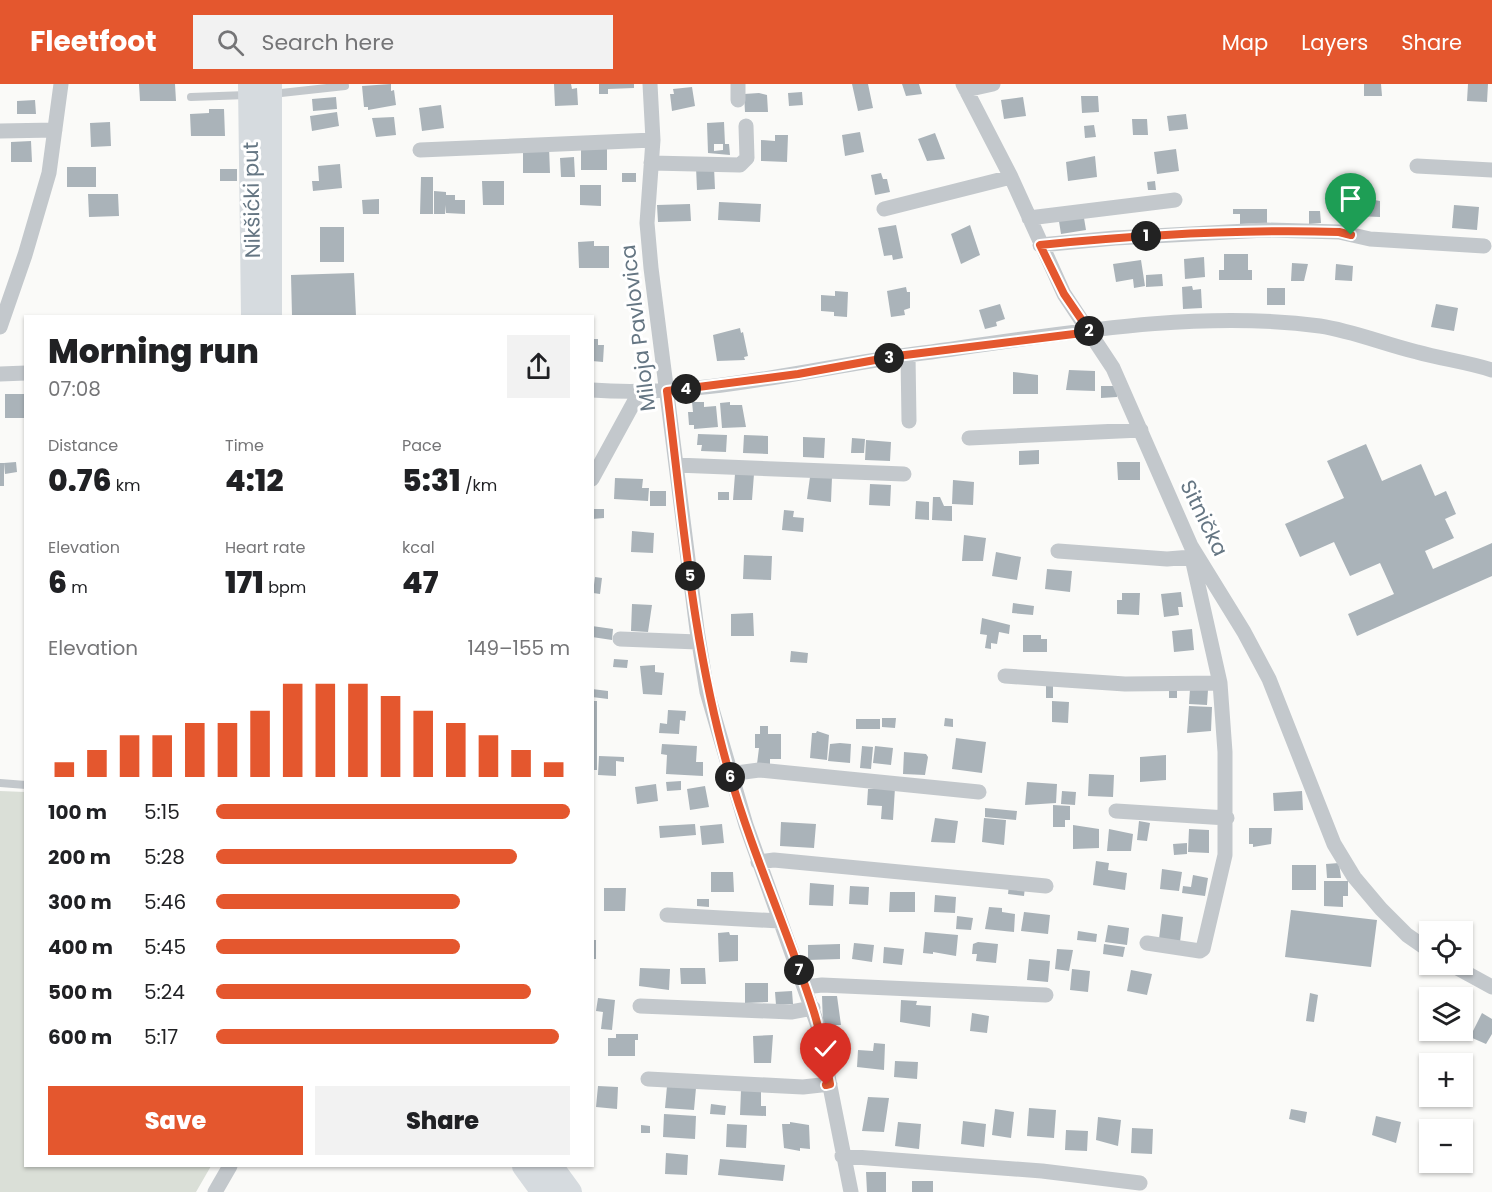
<!DOCTYPE html>
<html lang="en">
<head>
<meta charset="utf-8">
<style>
  body { margin:0; font-family:Poppins,sans-serif; background:#f2f2f2; color:#202124; height:100vh; display:flex; flex-direction:column; font-size:22px; white-space:nowrap }
  * { box-sizing:border-box; margin:0 }
  p { font-size:20px; color:#757577 }
  .icon { flex:none; width:33px; height:33px; fill:none; stroke:currentColor; stroke-width:2; stroke-linecap:round; stroke-linejoin:round }
  .map { position:relative; flex:1; overflow:hidden }
  .drawer { position:absolute; left:24px; top:231px; width:570px; height:852px; display:flex; flex-direction:column; background:#fff; border-radius:0px; box-shadow:0 2px 4px #0004 }
  .drawer>* { flex:none }
  .fabs { position:absolute; left:1419px; top:837px; display:grid; gap:12px }
  .fabs a { display:grid; place-items:center; width:54px; height:54px; border-radius:0px; background:#fff; box-shadow:0 2px 4px #0004; font-size:30px }
  .pin { position:absolute; display:grid; place-items:center; width:51px; height:51px; color:#fff; margin:-62px -26px; border-radius:50% 50% 50% 0; rotate:-45deg; box-shadow:0 0 6px #0007 }
  .pin .icon { rotate:45deg }
  .km { position:absolute; width:30px; height:30px; margin:-15px; border-radius:50%; background:#222; color:#fff; font-size:16px; line-height:30px; text-align:center }
  .round { display:grid; place-items:center; flex:none; width:63px; height:63px; border-radius:0px; background:#f2f2f2 }
  .head { display:flex; align-items:center; justify-content:space-between; height:102px; padding:0 24px }
  h1 { font-size:33px; font-weight:800; line-height:45px }
  .stats { display:grid; grid-template-columns:repeat(3,1fr); gap:9px; height:102px; padding:6px 24px }
  .stats div { display:grid; align-content:center }
  .stats b { font-size:30px; font-weight:800 }
  .stats small { font-size:16px; font-weight:400 }
  .stats p { font-size:16px }
  .chart { height:168px; padding:12px 24px }
  .chart p { display:flex; justify-content:space-between }
  .chart svg { width:100%; height:108px; margin-top:6px; stroke:#e4572e; stroke-width:6 }
  .action { display:flex; gap:12px; margin-top:auto; padding:12px 24px }
  .action a { flex:1; height:69px; border-radius:0px; background:#e4572e; color:#fff; font-size:24px; font-weight:800; line-height:69px; text-align:center }
  .action a+a { background:#f2f2f2; color:#202124 }
  ul { padding:0 24px; list-style:none; font-size:20px }
  li { display:grid; grid-template-columns:96px 72px 1fr; align-items:center; height:45px }
  li i { height:15px; border-radius:8px; background:#e4572e }
  header { display:flex; align-items:center; gap:36px; box-sizing:border-box; height:84px; padding:0 30px; background:#e4572e; color:#fff }
  header strong { font-size:28px }
  nav { display:flex; gap:33px; margin-inline-start:auto; font-size:21px }
  .search { width:420px; height:54px; background:#f2f2f2; display:flex; align-items:center; gap:15px; box-sizing:border-box; padding:0 21px; border-radius:0px; color:#757577; font-size:22px }
  .map>svg:first-child { display:block }
  .green { fill:#dadfd7 }
  .building { fill:#aab3b9 }
  .lines { fill:none; stroke-linecap:round; stroke-linejoin:round }
  .lane { stroke:#c3c8cc; stroke-width:8 }
  .street { stroke:#c3c8cc; stroke-width:15 }
  .primary { stroke:#d6dbdf; stroke-width:24 }
  .route-casing { stroke:#fff; stroke-width:12 }
  .route { stroke:#e4572e; stroke-width:8 }
  .labels { text-anchor:middle; stroke-width:6; stroke-linejoin:round; paint-order:stroke }
  .street-label { font-size:21px; fill:#657683; stroke:#fff }
</style>
</head>
<body>
<header>
<strong>Fleetfoot</strong>
<div class="search"><svg class="icon" aria-label="search" viewBox="0 0 24 24"><circle cx="10" cy="10" r="6"/><path d="M15 15l6 6"/></svg>Search here</div>
<nav><a>Map</a><a>Layers</a><a>Share</a></nav>
</header>
<div class="map">
<svg width="1492" height="1108" viewBox="0 0 1492 1108">
  <rect width="100%" height="100%" fill="#fafaf8"/>
  <path class="green" d="M0 707 25 708 26 1082H211L196 1108H0Z"/>
  <path class="building" d="M139 0H175L176 17H140Z
    M391 0V7L394 6 396 21 368 26V23H364L362 2Z
    M554 0H571L572 5 577 4 578 21 555 22Z
    M599 0H634V4L608 5V10H599Z
    M852 0H868L873 24 858 27Z
    M902 0H919L922 10 906 12Z
    M1364 0H1381L1382 12H1364Z
    M1468 0H1488L1487 18 1467 17Z
    M692 3 695 22 672 27 670 10H674L673 5Z
    M802 8 803 21 789 22 788 9Z
    M759 9 767 11 768 28H745L744 10Z
    M1081 12H1098L1099 28 1082 29Z
    M336 13 337 25 313 27 312 15Z
    M1023 13 1026 32 1004 35 1001 16Z
    M35 16 36 30H17V17Z
    M441 21 444 44 422 47 419 24Z
    M209 25H224L225 52H191L190 30 209 29Z
    M337 28 339 42 312 47 310 32Z
    M1186 30 1188 45 1169 47 1167 32Z
    M394 33 396 51 376 53 372 34Z
    M1132 35H1147L1148 51H1133Z
    M110 38 111 62 91 63 90 39Z
    M724 38 725 60H714V67L723 66V60H729L730 71 708 69 707 39Z
    M1094 41 1096 53 1085 54 1084 42Z
    M860 48 864 68 845 72 842 51Z
    M935 49 945 75 927 77 918 55Z
    M775 51H788L787 78 761 77V56L775 57Z
    M31 57 32 78H11V58Z
    M549 63 550 89H523V64Z
    M607 63V86H581V64Z
    M1176 65 1179 87 1157 90 1154 68Z
    M1095 72 1097 93 1068 97 1066 78Z
    M574 73 575 93H561L560 74Z
    M340 80 342 104 313 107 312 97H319L318 82Z
    M67 83H96V103H67Z
    M696 83H714L715 105 697 106Z
    M220 85H237V97H220Z
    M622 89H636V98H622Z
    M881 89 883 95H887L890 108 875 111 871 91Z
    M421 93H433V130H420Z
    M482 97H504V121H483Z
    M1155 97 1156 106H1148L1147 98Z
    M580 101H601V122L580 121Z
    M434 107 446 108V111H455V116H465V130L446 129V121L445 130H434Z
    M88 110H118L119 132 89 133Z
    M1357 113 1380 117V133L1356 132Z
    M379 115V130H363L362 116Z
    M719 118 761 120 760 138 718 136Z
    M690 120 691 137 658 138 657 121Z
    M1454 121 1479 123 1477 146 1452 144Z
    M1233 125H1267V139L1240 140V130H1233Z
    M1309 127H1320L1321 139 1309 140Z
    M1083 128 1086 146 1061 150 1058 131Z
    M896 141 903 174 893 176 892 171 884 172 878 144Z
    M970 141 980 171 961 180 951 150Z
    M320 143H344V178H320Z
    M594 157V162H609V184H579L578 158Z
    M1224 170H1248V186H1252V196H1219V186H1224Z
    M1204 173 1205 193 1185 195 1184 175Z
    M1141 176 1145 202 1134 204 1133 195 1116 198 1113 180Z
    M1292 179 1308 180 1304 197H1291Z
    M1336 180 1353 182 1352 197 1335 196Z
    M354 189 356 232H292L291 191Z
    M1162 190 1163 202 1146 203V191Z
    M1192 202 1193 206 1201 205 1202 224 1183 225 1182 203Z
    M906 203 907 208H910V224L904 226 905 231 891 233 887 207Z
    M1267 204H1285V221H1267Z
    M835 207 848 208 847 233 834 232V228L821 227V211L835 212Z
    M1000 220 1005 235 996 238 997 242 985 245 979 226Z
    M1436 220 1458 224 1454 247 1431 243Z
    M740 244 741 249 743 248 748 272 744 273 745 276 717 277 713 251Z
    M592 255H598V261H604L603 278 592 277Z
    M1069 286 1095 287V307L1066 306Z
    M1013 288 1038 291V310H1013Z
    M1101 302H1117V313L1101 314Z
    M5 310H26V334H5Z
    M692 318H704V323L716 322 718 343 694 345V341H689L688 328H693Z
    M730 318V321H742L746 343 722 344 720 319Z
    M698 350 727 351 726 368 701 367 702 361H697Z
    M744 351 768 352V370L743 369Z
    M803 353 825 354 824 374 803 373Z
    M852 354 865 355 864 369H851Z
    M866 356 891 358 890 377 865 376Z
    M1366 360 1382 397 1421 380 1435 412 1446 407 1456 430 1445 435 1454 454 1425 467 1433 485 1492 459V492L1357 552 1348 530 1394 510 1380 479 1350 492 1334 458 1300 473 1285 440 1344 414 1327 377Z
    M1039 366V380L1019 381V367Z
    M16 378 17 388 5 390 4 379Z
    M1117 378H1140V396H1118Z
    M0 379H4V402H0Z
    M735 390H754L752 416H733Z
    M810 393H832L831 418 807 415Z
    M615 394 643 395 642 404H649L648 417 614 415Z
    M953 396 974 398 973 421 952 420Z
    M870 400 891 401 890 422 869 421Z
    M650 407H666V422H650Z
    M718 408H729V416H718Z
    M933 413H940L944 422H952V437L932 436Z
    M916 417 929 418V436L915 435Z
    M592 425H604V434L592 435Z
    M784 426 794 427 793 433 804 434 803 448 782 446Z
    M632 447 654 449 653 469 631 468Z
    M964 451 986 454 983 477H962Z
    M996 468 1021 473 1017 496 992 492Z
    M744 471 772 472 771 496 743 495Z
    M1047 485 1072 487 1070 508 1045 505Z
    M595 493 602 494 600 510 593 509Z
    M1181 508 1183 523H1178L1179 531 1164 533 1161 510Z
    M1122 509H1140L1139 531 1117 530V516H1122Z
    M1013 519 1034 522 1033 531 1012 529Z
    M632 520 652 521 648 548 631 547Z
    M753 529 754 552H731V530Z
    M982 534 1010 541 1009 550 999 548 997 560 991 559V565L985 564 987 551 980 550Z
    M592 542 613 545 612 556 592 553Z
    M1192 545 1194 566 1174 568 1172 547Z
    M1023 551H1041V555H1047V568H1023Z
    M791 567 808 569 807 579 790 578Z
    M614 575 628 576 627 584 613 583Z
    M655 581V588L664 589 662 611 643 610 640 582Z
    M1046 600H1053V614H1046Z
    M592 605 608 607V615L592 613Z
    M1190 605 1208 606 1207 621 1189 620Z
    M1169 606H1177V614H1169Z
    M592 617H597V686H592Z
    M1052 617 1069 618 1068 639 1052 638Z
    M1189 622 1212 623 1211 647 1187 649Z
    M668 626 686 627 685 637 680 636 679 650 659 649 660 639 667 640Z
    M882 634H896L895 644 882 643Z
    M945 634 953 635V643L944 642Z
    M856 635H880V645H856Z
    M760 642H768V650H781V675H770V680H757L759 664H755V650H760Z
    M817 647 829 651 827 676 810 674 812 649H816Z
    M956 654 986 658 982 689 952 685Z
    M840 659 851 660 850 679 828 677 830 660Z
    M662 660 697 662 696 678H703V692L666 690 667 671 661 670Z
    M862 662 873 663 871 685 860 684Z
    M875 662 893 664 891 681 873 679Z
    M904 668 926 670 928 673 925 691 903 690Z
    M1166 671V696L1140 698V673Z
    M599 672 624 673V678L616 677V692L598 691Z
    M1089 690 1114 691 1113 713 1088 712Z
    M681 697V706L667 707 666 698Z
    M1027 698 1057 700 1056 719 1025 721Z
    M656 700 658 717 637 720 635 703Z
    M705 702 709 723 690 726 687 705Z
    M895 704 893 736 881 735 882 722 867 721 868 705Z
    M1062 707 1076 708 1075 721 1061 720Z
    M1302 707 1303 726 1274 727 1273 709Z
    M1053 721 1070 722V736H1065V743H1053Z
    M985 724 1017 727 1016 736 985 733Z
    M935 734 958 737 955 759 931 758Z
    M984 734 1006 736 1004 761 982 758Z
    M1139 737 1150 739 1147 757 1137 756Z
    M781 738 816 740 814 764 780 762Z
    M695 740 696 751 660 754 659 742Z
    M722 740 724 759 702 761 700 742Z
    M1073 741 1099 745V764L1073 765Z
    M1249 744H1272L1271 760 1253 763V760H1249Z
    M1109 745 1133 750 1131 767H1107Z
    M1189 745 1209 746V769L1188 768Z
    M1187 759V770L1174 771 1173 760Z
    M1096 777 1109 779 1108 786 1127 789 1125 806 1093 801Z
    M1339 779 1341 794H1327L1326 780Z
    M1292 781H1316V806H1292Z
    M1162 785 1182 788 1179 807 1160 805Z
    M711 788H733L734 808H711Z
    M1193 791 1208 794 1205 812 1182 809 1183 802 1191 803Z
    M1324 797H1348V812H1343V823L1324 822Z
    M810 799 834 801 833 822 809 821Z
    M1009 801 1025 803 1024 812 1008 810Z
    M850 802 869 803 868 821 849 820Z
    M604 804H626L625 827H604Z
    M890 808H915V828H889Z
    M935 811 956 813 955 829 934 828Z
    M697 815H709V823L697 822Z
    M989 823 1002 824V828L1015 830 1014 848 985 845Z
    M1291 826 1377 836 1371 883 1285 873Z
    M1024 828 1050 831 1048 850 1021 847Z
    M1162 830 1183 833 1180 858 1159 855Z
    M957 832 973 834 971 846 956 845Z
    M1108 841 1129 844 1127 861 1105 858Z
    M1078 847 1097 850 1096 858 1077 856Z
    M729 848 730 851H738V877L719 878 718 849Z
    M925 848 958 851 956 872 933 868V870L923 869Z
    M592 856H596V875H592Z
    M978 858 998 860 996 879 976 877 977 870H972L973 860Z
    M854 859 874 861 872 878 852 875Z
    M840 860V875L808 876V861Z
    M1104 860 1125 863 1123 873 1103 870Z
    M884 863 904 865 902 881 883 879Z
    M1057 865 1073 866 1069 887 1055 885Z
    M1029 875 1050 877 1048 898 1027 896Z
    M640 884 670 885 669 906 639 902Z
    M680 884H705L706 900H681Z
    M1072 885 1090 887 1088 908 1070 906Z
    M1131 886 1152 890 1147 911 1127 907Z
    M745 899H768V918L745 919Z
    M792 907 793 920 776 921 775 908Z
    M1310 909 1318 911 1314 938 1306 937Z
    M822 912H837L841 941H823Z
    M598 914 615 916 612 946 601 945 603 928 596 927Z
    M901 916 917 917 916 921 931 922 930 943 900 938Z
    M972 929 989 932 987 949 970 947Z
    M1482 929 1492 935V950L1486 960 1470 953Z
    M616 950H638V956H635V972H608V954H616Z
    M773 951 771 979H754L753 952Z
    M874 959 885 960 884 986 857 983 858 966 873 967Z
    M895 977 918 978 917 995 894 993Z
    M598 1002 618 1003 617 1025 596 1023Z
    M667 1002 696 1004 694 1026 665 1024Z
    M741 1006 761 1007V1022H766V1032L740 1031Z
    M868 1013 889 1014 884 1048 862 1047Z
    M711 1020 726 1022 725 1031 710 1030Z
    M1029 1024 1056 1026 1054 1054 1027 1052Z
    M995 1025 1014 1028 1011 1054 992 1051Z
    M1291 1025 1307 1028 1305 1039 1289 1035Z
    M664 1030 696 1032 695 1055 663 1053Z
    M1376 1032 1401 1038 1396 1059 1372 1051Z
    M1098 1033 1121 1036 1118 1062 1096 1056Z
    M963 1037 986 1040 984 1063 961 1060Z
    M790 1038 809 1041 810 1065 800 1064V1067L784 1064 782 1040H790Z
    M898 1038 921 1040 919 1065 895 1062Z
    M727 1040 747 1041 746 1064 726 1063Z
    M641 1041 650 1042V1049H641Z
    M1132 1044 1153 1045 1152 1070 1131 1069Z
    M1066 1046 1088 1047 1087 1067 1065 1066Z
    M666 1069 688 1071 687 1091 665 1090Z
    M720 1075 785 1081 783 1097 718 1091Z
    M866 1088H886V1108H867Z
    M912 1097H933V1108H912Z"/>
  <g class="lines">
    <path class="lane" d="M272 10 345 2
      M191 13 247 11
      M0 699 26 701"/>
    <path class="street" d="M650 0 653 56 647 139 651 184 697 546 707 608 746 741 818 942 851 1108
      M738 0V16
      M963 0 1011 93 1064 210 1113 284 1191 462 1244 548 1269 595 1334 760 1354 793 1381 825 1407 851 1430 867
      M966 6 993 0
      M0 47 55 46
      M420 66 653 56
      M651 79 740 81 747 74 746 42
      M1417 82 1492 86
      M884 125 1011 93
      M1029 134 1175 116
      M1040 161 1115 154 1266 146 1339 148 1370 155 1484 162
      M0 243 25 171 49 89 61 0
      M908 271C1041 254 1186 224 1320 242 1353 247 1384 260 1417 268 1442 275 1467 278 1492 286
      M0 290 26 289
      M592 306C699 314 803 286 908 271L909 337
      M969 354 1141 346
      M676 381 904 390
      M592 395 639 309
      M1058 467 1167 475 1192 473
      M620 555 698 558
      M1005 592 1125 600 1220 599
      M729 690 759 686 979 708
      M1116 727 1227 734
      M758 778 774 776 1046 802
      M667 831 780 837
      M1147 859 1200 867 1203 865 1225 771V668L1220 599 1192 474
      M1450 880 1492 903
      M805 903 822 901 1046 911
      M640 922 791 928 813 924
      M648 995 803 1003 830 1000
      M842 1072 1042 1087 1140 1099
      M215 1108 230 1082"/>
    <path class="primary" d="M250 0 253 232
      M270 0V232
      M524 1082 543 1108
      M551 1082 570 1108"/>
  </g>
  <g class="lines">
    <defs>
      <path id="route" d="M826 1001 830 1000C825 975 821 949 813 925 787 845 752 769 729 688 693 564 683 435 667 307L798 290 897 272 1090 248 1064 210 1040 161C1140 151 1239 145 1339 148L1351 151"/>
    </defs>
    <use href="#route" class="route-casing"/>
    <use href="#route" class="route"/>
  </g>
  <g class="labels">
    <g class="street-label">
      <text transform="translate(252 116) rotate(-91)" y="7">Nikšićki put</text>
      <text transform="translate(638 244) rotate(-97)" y="7">Miloja Pavlovica</text>
      <text transform="translate(1204 434) rotate(64)" y="7">Sitnička</text>
    </g>
  </g>
</svg>
<div class="fabs">
<a><svg class="icon" aria-label="locate" viewBox="0 0 24 24"><circle cx="12" cy="12" r="6"/><path d="M12 2v4M12 18v4M2 12h4M18 12h4"/></svg></a>
<a><svg class="icon" aria-label="layers" viewBox="0 0 24 24"><path d="M12 4l9 5-9 5-9-5zM3 14l9 5 9-5"/></svg></a>
<a>+</a>
<a>−</a>
</div>
<div class="pin" style="left:1351px;top:151px;background:#1e9e55"><svg class="icon" aria-label="arrive" viewBox="0 0 24 24"><path d="M6 21V4h12l-3 4 3 4H6"/></svg></div>
<div class="pin" style="left:826px;top:1001px;background:#d93025"><svg class="icon" aria-label="check" viewBox="0 0 24 24"><path d="M5 12l5 5 9-10"/></svg></div>
<b class="km" style="left:1146px;top:152px">1</b>
<b class="km" style="left:1089px;top:247px">2</b>
<b class="km" style="left:889px;top:274px">3</b>
<b class="km" style="left:686px;top:305px">4</b>
<b class="km" style="left:690px;top:492px">5</b>
<b class="km" style="left:730px;top:693px">6</b>
<b class="km" style="left:799px;top:886px">7</b>
<section class="drawer">
<div class="head"><div><h1>Morning run</h1><p>07:08</p></div><a class="round"><svg class="icon" aria-label="share" viewBox="0 0 24 24"><path d="M12 15V3M7 8l5-5 5 5M5 13v7h14v-7"/></svg></a></div>
<div class="stats">
<div><p>Distance</p><b>0.76<small> km</small></b></div>
<div><p>Time</p><b>4:12</b></div>
<div><p>Pace</p><b>5:31<small> /km</small></b></div>
</div>
<div class="stats">
<div><p>Elevation</p><b>6<small> m</small></b></div>
<div><p>Heart rate</p><b>171<small> bpm</small></b></div>
<div><p>kcal</p><b>47</b></div>
</div>
<div class="chart"><p><span>Elevation</span>149–155 m</p>
<svg viewBox="0 0 160 44" preserveAspectRatio="none"><path d="M5 44V38M15 44V33M25 44V27M35 44V27M45 44V22M55 44V22M65 44V17M75 44V6M85 44V6M95 44V6M105 44V11M115 44V17M125 44V22M135 44V27M145 44V33M155 44V38"/></svg>
</div>
<ul>
<li><b>100 m</b>5:15<i style="width:100%"></i></li>
<li><b>200 m</b>5:28<i style="width:85%"></i></li>
<li><b>300 m</b>5:46<i style="width:69%"></i></li>
<li><b>400 m</b>5:45<i style="width:69%"></i></li>
<li><b>500 m</b>5:24<i style="width:89%"></i></li>
<li><b>600 m</b>5:17<i style="width:97%"></i></li>
</ul>
<div class="action"><a>Save</a><a>Share</a></div>
</section>
</div>
</body>
</html>
